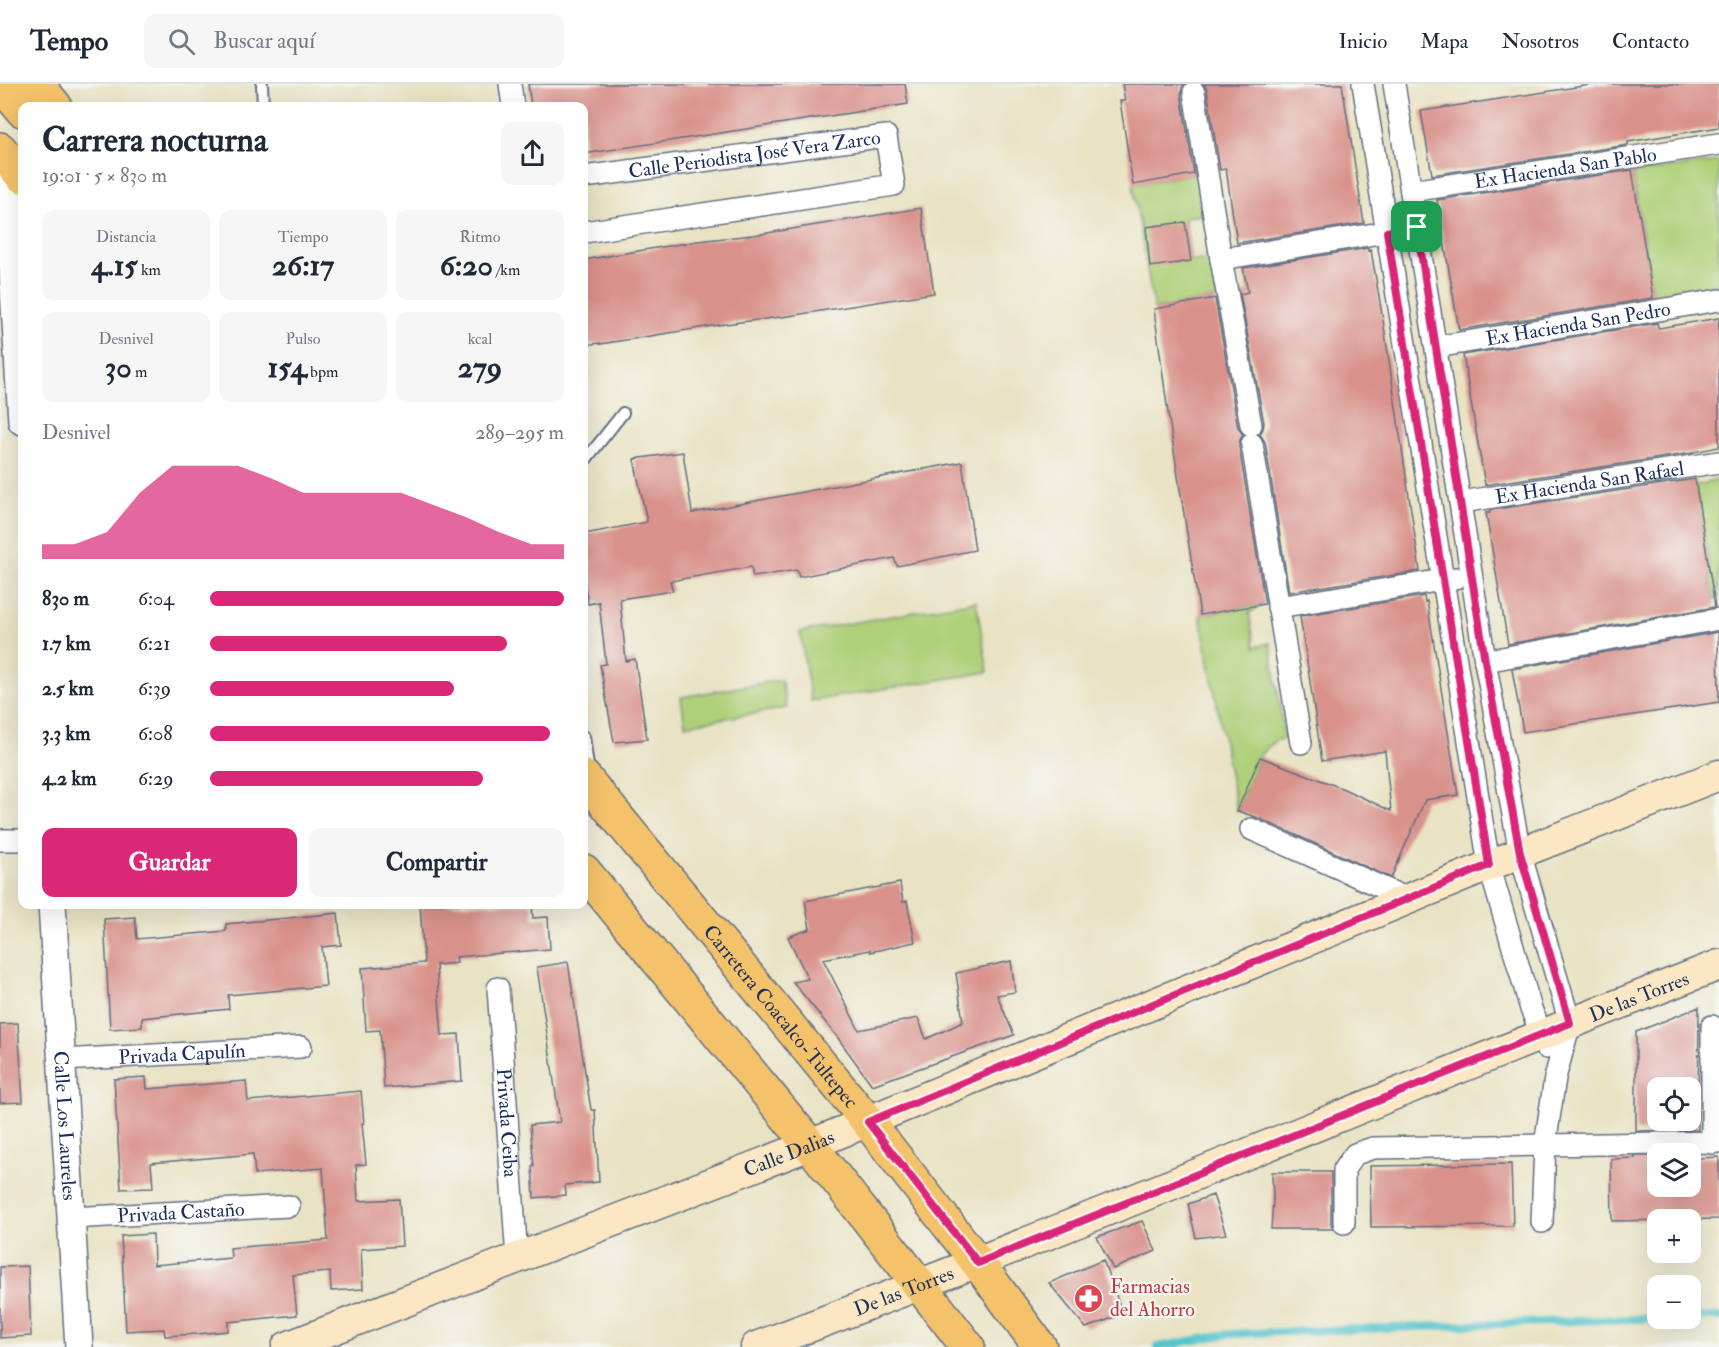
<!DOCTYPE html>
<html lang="es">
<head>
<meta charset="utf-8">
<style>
  body { margin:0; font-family:"IM FELL Double Pica",serif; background:#f6f6f7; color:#1f2937; height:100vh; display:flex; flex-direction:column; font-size:22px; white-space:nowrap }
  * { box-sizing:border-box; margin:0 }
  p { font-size:20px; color:#747a83 }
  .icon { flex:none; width:33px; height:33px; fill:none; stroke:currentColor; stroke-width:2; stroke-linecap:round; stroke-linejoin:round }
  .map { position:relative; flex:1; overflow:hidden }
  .sheet { position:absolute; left:18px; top:18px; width:570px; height:807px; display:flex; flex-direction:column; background:#fff; border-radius:12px; box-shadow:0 6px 24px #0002 }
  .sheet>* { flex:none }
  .tools { position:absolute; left:1647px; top:993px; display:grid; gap:12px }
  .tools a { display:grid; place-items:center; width:54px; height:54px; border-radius:12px; background:#fff; box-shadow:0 6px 24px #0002; font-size:30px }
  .pin { position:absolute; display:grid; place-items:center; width:51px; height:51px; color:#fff; margin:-26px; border-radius:12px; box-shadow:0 3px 9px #0006 }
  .round { display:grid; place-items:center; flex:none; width:63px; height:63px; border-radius:12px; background:#f6f6f7 }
  .overview { display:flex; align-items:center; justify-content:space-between; height:102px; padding:0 24px }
  h1 { font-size:33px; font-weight:800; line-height:45px }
  .stats { display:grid; grid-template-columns:repeat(3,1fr); gap:9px; height:102px; padding:6px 24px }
  .stats div { display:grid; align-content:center; border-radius:12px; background:#f6f6f7; text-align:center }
  .stats b { font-size:30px; font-weight:800 }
  .stats small { font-size:16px; font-weight:400 }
  .stats p { font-size:16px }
  .chart { height:168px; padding:12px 24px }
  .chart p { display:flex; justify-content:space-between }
  .chart svg { width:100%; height:108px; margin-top:6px; fill:#db2777; opacity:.7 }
  .primary-button { display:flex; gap:12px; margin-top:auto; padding:12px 24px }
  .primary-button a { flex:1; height:69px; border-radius:12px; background:#db2777; color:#fff; font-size:24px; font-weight:800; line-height:69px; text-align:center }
  .primary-button a+a { background:#f6f6f7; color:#1f2937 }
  ul { padding:0 24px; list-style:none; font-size:20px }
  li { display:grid; grid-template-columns:96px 72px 1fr; align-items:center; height:45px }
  li i { height:15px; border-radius:8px; background:#db2777 }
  header { display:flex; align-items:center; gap:36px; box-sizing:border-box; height:84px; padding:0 30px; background:#fff; border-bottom:2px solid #e0e1e3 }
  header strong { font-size:28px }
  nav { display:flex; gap:33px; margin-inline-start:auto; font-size:21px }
  .search { width:420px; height:54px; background:#f6f6f7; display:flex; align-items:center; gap:15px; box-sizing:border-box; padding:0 21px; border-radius:12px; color:#747a83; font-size:22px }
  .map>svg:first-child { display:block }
  .green { fill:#afd079; stroke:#65806c; stroke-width:1.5 }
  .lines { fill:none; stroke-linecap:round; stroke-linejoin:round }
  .stream { stroke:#57c4cd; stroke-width:8 }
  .building { fill:#d9928b; fill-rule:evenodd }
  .service-casing { stroke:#636e82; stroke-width:14 }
  .minor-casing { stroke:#636e82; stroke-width:24 }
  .tertiary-casing { stroke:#636e82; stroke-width:30 }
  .secondary-casing { stroke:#636e82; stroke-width:33 }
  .primary-casing { stroke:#636e82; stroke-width:36 }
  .service { stroke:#fff; stroke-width:10 }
  .minor { stroke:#fff; stroke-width:21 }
  .tertiary { stroke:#fff; stroke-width:27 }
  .secondary { stroke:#fbe7c3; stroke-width:30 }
  .primary { stroke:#f4c26a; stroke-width:33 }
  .route-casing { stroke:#fff; stroke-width:12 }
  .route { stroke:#db2777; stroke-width:8 }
  .labels { text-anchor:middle; stroke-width:4.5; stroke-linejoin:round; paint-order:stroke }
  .street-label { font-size:20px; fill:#1b2f5e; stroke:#f6f6f2 }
  .health-label { font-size:20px; fill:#be3a42; stroke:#f6f6f2; text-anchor:start }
</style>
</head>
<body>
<header>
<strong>Tempo</strong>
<div class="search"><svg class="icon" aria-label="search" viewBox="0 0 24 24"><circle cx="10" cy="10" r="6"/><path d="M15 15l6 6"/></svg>Buscar aquí</div>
<nav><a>Inicio</a><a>Mapa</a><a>Nosotros</a><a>Contacto</a></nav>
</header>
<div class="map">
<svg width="1719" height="1263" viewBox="0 0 1719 1263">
  <rect width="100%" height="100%" fill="#f6f6f2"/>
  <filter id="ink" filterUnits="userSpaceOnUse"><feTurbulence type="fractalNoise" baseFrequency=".0167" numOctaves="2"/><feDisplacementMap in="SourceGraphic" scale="12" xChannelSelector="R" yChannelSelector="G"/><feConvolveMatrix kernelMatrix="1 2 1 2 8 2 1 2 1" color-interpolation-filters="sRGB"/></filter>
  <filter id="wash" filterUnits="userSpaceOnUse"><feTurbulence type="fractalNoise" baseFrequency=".008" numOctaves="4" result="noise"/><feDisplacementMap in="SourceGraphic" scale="24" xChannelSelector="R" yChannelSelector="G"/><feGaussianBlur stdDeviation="1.35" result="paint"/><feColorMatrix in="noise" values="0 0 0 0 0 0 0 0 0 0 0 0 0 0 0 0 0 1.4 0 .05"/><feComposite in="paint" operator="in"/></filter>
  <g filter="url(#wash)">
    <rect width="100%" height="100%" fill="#e9e3c4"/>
    <path class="green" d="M1719 77V201L1653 214 1633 89Z
      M1199 89 1211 130 1185 133V138L1191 177 1210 176 1219 214 1154 225 1133 101Z
      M1719 396V515L1714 516 1696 401Z
      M976 517 988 588 811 617 800 548Z
      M1265 520 1249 529 1255 563 1270 559 1285 655 1276 656 1261 670 1237 727 1200 531Z
      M781 596 787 624 685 641 681 613Z"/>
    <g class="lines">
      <path class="stream" d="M1690 1233H1719
        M1158 1263 1228 1250 1658 1234"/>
    </g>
    <g id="blocks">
      <path class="building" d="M528 0H905L908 20 584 70V22H531Z
        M1122 0H1184L1182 4 1181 10 1194 90 1133 101 1120 17H1125Z
        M1204 0H1342L1364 139 1237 159 1226 85 1220 86 1207 6Z
        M1596 0H1719V43L1628 58V61L1432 91 1421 27Z
        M1632 86 1653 214 1459 246 1437 116Z
        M921 124 934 209 789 232 725 240 600 260V259L584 261V176L698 157 761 150Z
        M1185 138 1191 177 1150 183 1146 143Z
        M1368 164V167L1371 166 1383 236 1420 487 1289 508 1265 358 1260 350 1263 345 1264 339 1240 210 1248 208 1243 184Z
        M1215 214 1238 343 1243 351 1240 356 1239 362 1265 520 1200 531 1168 329 1154 225Z
        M1719 234V363L1693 368V369L1485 401 1463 271 1657 239 1658 243 1659 244Z
        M683 368 692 429 962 378 975 466 897 482 894 474 799 493 797 486 753 493 751 483 670 497 673 507 620 515 626 577 635 575 647 655 614 658 600 581 606 580 599 518 588 520 584 494V450L647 438 634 375Z
        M1695 395 1715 523 1508 560 1486 429H1490V426Z
        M1424 512 1425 518 1427 517 1458 711 1425 716 1391 794 1256 733 1237 727 1260 673 1344 705 1391 727 1385 667 1322 677 1300 532Z
        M1718 548 1719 618 1523 648 1512 585Z
        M900 799 903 818 907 817 915 858 870 868V866L823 875 859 946 918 934 926 955 963 938 956 889 1011 877 1015 908 997 911 1014 951 872 1001 835 950 793 898 808 895 788 853 810 845 805 817Z
        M420 820H532L533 834 548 833 550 865 456 873 457 879 436 881 442 951 459 950 462 997 384 1004 380 946 366 947 362 884 424 879Z
        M338 829 341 861 322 863 326 902 228 911 229 925 142 934V943L110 945 104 835 135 833 137 855 226 847V840Z
        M568 878 591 1026H595L599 1098 565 1101 566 1111 534 1114 532 1082H534L530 1041 560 1038 537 883Z
        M1699 923 1698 1046 1636 1047V948ZM1658 1004H1690V1036H1658Z
        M18 939 23 1018 0 1019V940Z
        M146 993 147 1005 246 997 248 1017 361 1007 364 1039H362L366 1080 356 1081 358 1117 399 1115 402 1162 361 1165 363 1205 331 1207 330 1188 293 1191 297 1231 228 1238V1247L197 1250 165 1252 164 1245 126 1247 121 1152 153 1150 154 1181 231 1174 230 1164 328 1156 323 1084 255 1090 253 1070 151 1079 153 1104 121 1105 114 995Z
        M1690 1071H1698V1074L1719 1073V1135L1612 1137 1611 1075 1635 1074V1072H1658V1102H1690Z
        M1511 1080 1513 1142 1371 1143 1370 1082Z
        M1272 1088H1331V1139L1333 1145H1271L1273 1116Z
        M1213 1111 1226 1150 1196 1154 1188 1120Z
        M1142 1137 1156 1167 1113 1185 1097 1153Z
        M1103 1176 1123 1230 1086 1244 1049 1199Z
        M28 1182 31 1252 0 1254V1183Z"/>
    </g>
  </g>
  <g filter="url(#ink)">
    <use href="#blocks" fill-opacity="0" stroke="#636e82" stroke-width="1.5"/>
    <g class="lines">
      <defs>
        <path id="service" d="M262 0 263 22
          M584 378 623 329
          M584 653 589 690"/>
        <g id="minor">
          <path d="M510 0 513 22"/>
          <path d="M1363 0 1489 781 1531 925 1542 951 1546 964"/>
          <path d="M1394 0 1485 577 1520 769 1570 939 1555 994 1545 1061 1542 1138"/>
          <path d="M1194 8 1221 175 1251 341"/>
          <path id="s1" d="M584 93 886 52 894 101 584 148"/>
          <path id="s2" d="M1411 107 1719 60"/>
          <path d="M1221 175 1417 143"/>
          <path id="s3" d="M1436 263 1719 216"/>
          <path d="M1252 360 1301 659"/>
          <path id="s4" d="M1461 418 1719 378"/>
          <path d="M1278 523 1455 494"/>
          <path d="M1485 577 1719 535"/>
          <path d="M1251 745 1408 815"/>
          <path d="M0 756H22"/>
          <path id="s5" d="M498 904 517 1174"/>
          <path d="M1712 942V1059"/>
          <path id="s6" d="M62 976 301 963"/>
          <path id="s7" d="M71 1134 289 1122"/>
          <path d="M1344 1139V1085L1355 1070 1373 1064 1719 1058"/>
        </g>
        <g id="tertiary">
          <path d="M6 73 22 337"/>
          <path id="s8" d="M52 820 79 1263"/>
        </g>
        <g id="secondary">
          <path id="s9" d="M287 1263 810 1061 1520 769 1719 691"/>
          <path id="s10" d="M756 1263C1080 1142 1397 1006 1719 881"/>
        </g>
        <g id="primary">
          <path d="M1 0 22 26"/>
          <path d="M37 0 55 22"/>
          <path d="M0 65 22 92"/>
          <path id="s11" d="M584 693 868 1038 978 1179 1040 1263"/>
          <path d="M584 787 810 1061 968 1263"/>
        </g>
      </defs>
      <use href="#service" class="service-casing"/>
      <use href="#minor" class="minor-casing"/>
      <use href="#tertiary" class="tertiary-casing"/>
      <use href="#secondary" class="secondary-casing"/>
      <use href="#primary" class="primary-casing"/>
      <use href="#service" class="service"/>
      <use href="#minor" class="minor"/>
      <use href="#tertiary" class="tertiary"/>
      <use href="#secondary" class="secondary"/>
      <use href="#primary" class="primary"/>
    </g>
  </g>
  <g class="lines" filter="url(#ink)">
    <defs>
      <path id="route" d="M1417 143 1485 577 1520 769 1570 939 978 1179 868 1038 1489 781 1387 148Z"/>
    </defs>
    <use href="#route" class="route-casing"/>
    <use href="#route" class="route"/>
  </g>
  <defs>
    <symbol id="pharmacy-disc" viewBox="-11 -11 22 22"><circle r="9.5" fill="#e0444e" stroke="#f6f6f2"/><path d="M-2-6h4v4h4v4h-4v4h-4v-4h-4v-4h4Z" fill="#fff"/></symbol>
  </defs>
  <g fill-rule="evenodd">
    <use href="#pharmacy-disc" x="1072" y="1198" width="33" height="33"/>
  </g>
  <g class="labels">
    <g class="street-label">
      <text dy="7" stroke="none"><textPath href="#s1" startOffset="172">Calle Periodista José Vera Zarco</textPath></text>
      <text dy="7" stroke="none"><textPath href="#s2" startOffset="156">Ex Hacienda San Pablo</textPath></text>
      <text dy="7" stroke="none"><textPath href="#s3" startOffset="144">Ex Hacienda San Pedro</textPath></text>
      <text dy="7" stroke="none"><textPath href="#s4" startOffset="130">Ex Hacienda San Rafael</textPath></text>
      <text dy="7" stroke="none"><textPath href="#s10" startOffset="950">De las Torres</textPath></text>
      <text dy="7" stroke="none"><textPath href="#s11" startOffset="310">Carretera Coacalco-Tultepec</textPath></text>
      <text dy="7" stroke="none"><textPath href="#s6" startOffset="120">Privada Capulín</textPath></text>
      <text dy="7" stroke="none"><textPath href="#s5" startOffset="135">Privada Ceiba</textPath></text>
      <text dy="7" stroke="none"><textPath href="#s8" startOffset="222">Calle Los Laureles</textPath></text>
      <text dy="7" stroke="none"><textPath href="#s9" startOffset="538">Calle Dalias</textPath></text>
      <text dy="7" stroke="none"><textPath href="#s7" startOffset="110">Privada Castaño</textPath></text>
      <text dy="7" stroke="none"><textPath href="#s10" startOffset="158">De las Torres</textPath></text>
    </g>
    <g class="health-label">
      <text x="1110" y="1209">Farmacias<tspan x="1110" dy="23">del Ahorro</tspan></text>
    </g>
  </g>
</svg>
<div class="tools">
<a><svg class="icon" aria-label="locate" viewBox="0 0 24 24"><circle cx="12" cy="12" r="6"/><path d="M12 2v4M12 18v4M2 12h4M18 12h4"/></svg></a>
<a><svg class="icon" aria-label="layers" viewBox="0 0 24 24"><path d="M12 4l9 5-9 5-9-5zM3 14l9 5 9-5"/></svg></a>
<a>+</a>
<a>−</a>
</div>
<div class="pin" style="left:1417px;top:143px;background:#1e9e55"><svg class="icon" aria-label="arrive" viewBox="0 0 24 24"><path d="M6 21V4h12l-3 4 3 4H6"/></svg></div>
<section class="sheet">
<div class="overview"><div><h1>Carrera nocturna</h1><p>19:01 · 5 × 830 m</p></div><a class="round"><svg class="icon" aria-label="share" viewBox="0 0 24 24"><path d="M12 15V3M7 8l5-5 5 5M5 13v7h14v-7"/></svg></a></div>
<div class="stats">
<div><p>Distancia</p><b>4.15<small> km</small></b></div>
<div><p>Tiempo</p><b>26:17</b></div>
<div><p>Ritmo</p><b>6:20<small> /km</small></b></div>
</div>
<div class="stats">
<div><p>Desnivel</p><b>30<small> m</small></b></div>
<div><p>Pulso</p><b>154<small> bpm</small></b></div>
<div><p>kcal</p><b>279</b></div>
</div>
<div class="chart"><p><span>Desnivel</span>289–295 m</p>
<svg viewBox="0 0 160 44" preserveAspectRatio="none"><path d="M0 44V38L10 38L20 33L30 17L40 6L50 6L60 6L70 11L80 17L90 17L100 17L110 17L120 22L130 27L140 33L150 38L160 38V44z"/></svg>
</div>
<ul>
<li><b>830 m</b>6:04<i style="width:100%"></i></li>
<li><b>1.7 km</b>6:21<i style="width:84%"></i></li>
<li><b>2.5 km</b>6:39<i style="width:69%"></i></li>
<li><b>3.3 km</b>6:08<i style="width:96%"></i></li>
<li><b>4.2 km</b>6:29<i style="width:77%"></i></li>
</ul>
<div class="primary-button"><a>Guardar</a><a>Compartir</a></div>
</section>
</div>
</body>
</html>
